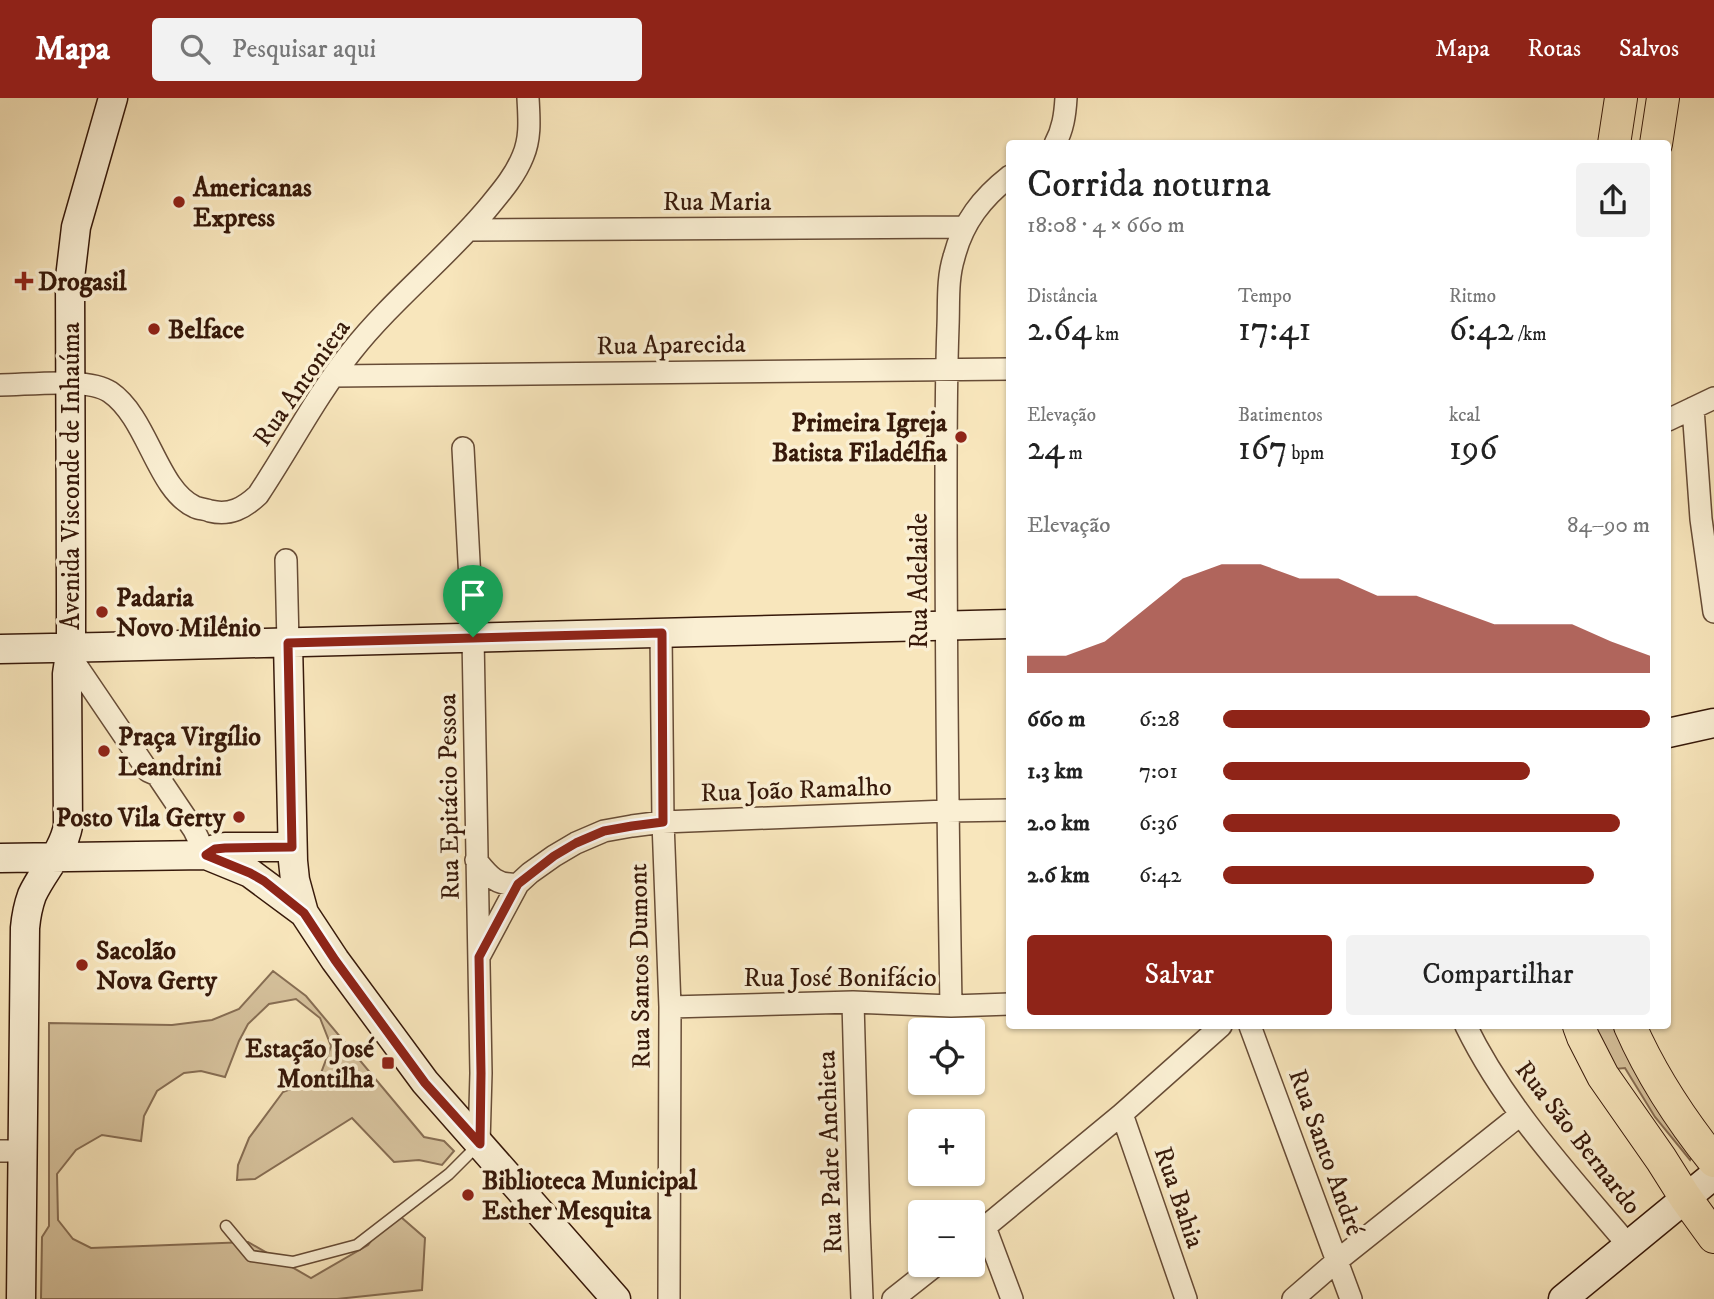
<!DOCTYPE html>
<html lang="pt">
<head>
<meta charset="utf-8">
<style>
  body { margin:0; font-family:"IM FELL DW Pica",serif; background:#f2f2f2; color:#222; height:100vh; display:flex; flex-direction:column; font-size:26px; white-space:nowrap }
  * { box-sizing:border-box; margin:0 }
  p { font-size:23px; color:#767676 }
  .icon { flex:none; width:38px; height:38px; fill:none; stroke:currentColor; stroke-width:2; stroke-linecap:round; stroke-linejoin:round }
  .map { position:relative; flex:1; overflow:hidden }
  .drawer { position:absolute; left:1006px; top:42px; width:665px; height:889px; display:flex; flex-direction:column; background:#fff; border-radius:7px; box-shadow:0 2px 5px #0004 }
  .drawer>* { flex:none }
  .controls { position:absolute; left:908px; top:920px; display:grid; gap:14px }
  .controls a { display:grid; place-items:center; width:77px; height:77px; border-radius:7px; background:#fff; box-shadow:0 2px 5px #0004; font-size:35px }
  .pin { position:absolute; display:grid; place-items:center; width:60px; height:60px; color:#fff; margin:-72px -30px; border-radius:50% 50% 50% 0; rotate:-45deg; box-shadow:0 0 7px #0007 }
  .pin .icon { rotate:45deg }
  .round { display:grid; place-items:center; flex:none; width:74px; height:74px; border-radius:7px; background:#f2f2f2 }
  .head { display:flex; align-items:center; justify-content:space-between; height:119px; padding:0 21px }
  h1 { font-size:38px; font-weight:600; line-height:52px }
  .figures { display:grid; grid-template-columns:repeat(3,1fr); gap:10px; height:119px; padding:7px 21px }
  .figures div { display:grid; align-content:center }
  .figures b { font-size:35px; font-weight:600 }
  .figures small { font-size:19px; font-weight:400 }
  .figures p { font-size:19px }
  .chart { height:196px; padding:14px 21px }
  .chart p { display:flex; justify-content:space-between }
  .chart svg { width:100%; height:126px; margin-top:7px; fill:#8f2418; opacity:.7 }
  .button { display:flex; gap:14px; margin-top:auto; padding:14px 21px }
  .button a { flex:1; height:80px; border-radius:7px; background:#8f2418; color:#fff; font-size:28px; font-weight:600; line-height:80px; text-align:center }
  .button a+a { background:#f2f2f2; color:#222 }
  ul { padding:0 21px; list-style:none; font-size:23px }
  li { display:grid; grid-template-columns:112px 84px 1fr; align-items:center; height:52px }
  li i { height:18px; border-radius:9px; background:#8f2418 }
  header { display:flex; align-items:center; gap:42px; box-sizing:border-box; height:98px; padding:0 35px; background:#8f2418; color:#fff }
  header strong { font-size:33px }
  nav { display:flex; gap:38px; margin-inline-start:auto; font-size:24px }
  .search { width:490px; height:63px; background:#f2f2f2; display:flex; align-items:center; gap:18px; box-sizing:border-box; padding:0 24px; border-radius:7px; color:#767676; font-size:26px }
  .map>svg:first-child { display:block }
  .green { fill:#d7c39e; stroke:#876e54; stroke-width:2 }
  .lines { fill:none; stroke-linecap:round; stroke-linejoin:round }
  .lane-casing { stroke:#674c36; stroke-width:13 }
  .street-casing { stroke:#674c36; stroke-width:24 }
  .secondary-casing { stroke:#37190a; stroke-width:31 }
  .primary-casing { stroke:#37190a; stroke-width:34 }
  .lane { stroke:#faefd3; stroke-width:10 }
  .street { stroke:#faefd3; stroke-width:21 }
  .secondary { stroke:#faefd3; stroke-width:28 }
  .primary { stroke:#f8e6bc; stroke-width:32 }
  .route-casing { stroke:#fff; stroke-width:14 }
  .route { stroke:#8f2418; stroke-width:9 }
  .poi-dot { fill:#8f2418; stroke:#faefd3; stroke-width:2.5 }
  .labels { text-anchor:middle; stroke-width:7; stroke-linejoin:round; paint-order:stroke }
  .poi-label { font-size:26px; font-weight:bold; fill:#37190a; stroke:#faefd3; text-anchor:start }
  .street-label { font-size:26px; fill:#37190a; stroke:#faefd3 }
</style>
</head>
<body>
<header>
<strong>Mapa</strong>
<div class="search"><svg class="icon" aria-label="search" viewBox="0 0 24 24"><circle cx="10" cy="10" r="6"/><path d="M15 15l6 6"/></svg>Pesquisar aqui</div>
<nav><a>Mapa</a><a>Rotas</a><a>Salvos</a></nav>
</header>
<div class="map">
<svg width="1714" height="1201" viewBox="0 0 1714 1201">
  <rect width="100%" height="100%" fill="#f8e6bc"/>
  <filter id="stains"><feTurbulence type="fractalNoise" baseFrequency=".00286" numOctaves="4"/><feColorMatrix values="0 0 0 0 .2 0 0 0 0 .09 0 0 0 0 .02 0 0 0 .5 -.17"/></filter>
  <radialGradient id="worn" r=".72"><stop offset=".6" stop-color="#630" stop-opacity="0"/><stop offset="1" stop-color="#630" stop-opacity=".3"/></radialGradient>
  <path class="green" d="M273 873 306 898 424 1039 444 1043 454 1053 442 1067 419 1062 394 1064 352 1020 255 1081 237 1082 238 1067 249 1040 283 994 306 985 321 975 331 948 320 920 296 901 269 906 248 926 239 943 225 979 201 973 184 975 157 993 144 1018 141 1043 102 1037 76 1052 57 1076 58 1122 73 1141 91 1150 248 1144 311 1180 368 1147 394 1113 425 1140 422 1192 337 1201H41L42 1139 49 1128V925L172 927 212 922 239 911Z
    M1594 928H1615L1692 1058 1690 1062 1655 1019 1625 970 1615 971Z"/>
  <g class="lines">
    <defs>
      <path id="lane" d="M226 1128 251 1158 293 1164 357 1147 449 1076 479 1046"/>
      <path id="street" d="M1055 46C1063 31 1065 17 1066 0
        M469 132 965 129
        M333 278 1010 271
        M0 287C28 287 88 279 110 294 148 320 157 392 195 409 199 411 206 411 210 413 230 418 244 410 258 397 290 349 316 298 351 254 392 202 445 161 487 111 501 94 515 78 523 58 531 39 529 20 528 0
        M1693 310 1701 421 1714 514
        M1668 322 1714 300
        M463 350 473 539 481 975 479 1046
        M286 462 288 545
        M661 535 663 724 670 909 669 1201
        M70 558 148 673 157 677 194 732 206 757
        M476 762C489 778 496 788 518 786
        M480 857 518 786 530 775 554 758 576 745 604 733 632 728 663 724 947 713 1010 712
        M853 904 859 1124 862 1201
        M951 908C948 734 946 561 946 387 946 334 946 281 948 228 949 205 947 181 954 159 963 124 982 100 1010 78
        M670 909 853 904 951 908 1010 906
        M1250 928 1351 1201
        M1466 928C1506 1010 1570 1078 1629 1148
        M1122 1016 1186 1201
        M0 1053H24
        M985 1129 1012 1201
        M973 1139 1122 1016 1221 928
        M893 1201 936 1167
        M1293 1201 1338 1162 1520 1017"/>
      <path id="secondary" d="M288 545 293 763 295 782 304 815
        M0 551 103 549 1010 526
        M1668 635 1714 625
        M206 757 250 775 304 815 335 862 425 984 616 1201
        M0 760 206 757 215 751 225 749H292
        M21 1201 25 830C26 819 28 808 32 797 43 773 63 754 68 728L67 576 71 549V495L70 180 76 129 113 0
        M1563 1201 1714 1077"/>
      <path id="primary" d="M1614 46 1621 0
        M1656 46 1663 0
        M1579 928 1583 939 1603 978 1661 1061 1685 1099 1714 1139
        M1630 928C1651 976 1681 1022 1714 1063"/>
    </defs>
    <use href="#lane" class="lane-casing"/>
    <use href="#street" class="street-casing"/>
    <use href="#secondary" class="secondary-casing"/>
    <use href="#primary" class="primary-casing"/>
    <use href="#lane" class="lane"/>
    <use href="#street" class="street"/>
    <use href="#secondary" class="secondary"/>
    <use href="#primary" class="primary"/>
  </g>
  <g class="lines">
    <defs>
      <path id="route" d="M662 535 663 724 632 728 604 733 576 745 554 758 518 786 479 859 481 975 480 1046 425 985 335 862 304 815 264 783 250 775 206 757 215 751 225 750 292 749 288 545Z"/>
    </defs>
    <use href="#route" class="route-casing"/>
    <use href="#route" class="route"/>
  </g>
  <g class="poi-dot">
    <circle cx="179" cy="104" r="7"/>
    <path d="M20.5 172.5h7v7h7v7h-7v7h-7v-7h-7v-7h7z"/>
    <circle cx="154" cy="231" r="7"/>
    <circle cx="961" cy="339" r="7"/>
    <circle cx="102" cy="514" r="7"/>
    <circle cx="104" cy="653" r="7"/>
    <circle cx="239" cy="719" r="7"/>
    <circle cx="82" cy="867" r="7"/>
    <rect x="381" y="958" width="14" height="14" rx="3.5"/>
    <circle cx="468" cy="1097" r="7"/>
  </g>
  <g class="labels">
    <g class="poi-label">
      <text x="193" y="98">Americanas<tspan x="193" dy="30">Express</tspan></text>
      <text x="38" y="192">Drogasil</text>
      <text x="168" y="240">Belface</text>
      <text x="947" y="333" text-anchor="end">Primeira Igreja<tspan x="947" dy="30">Batista Filadélfia</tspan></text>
      <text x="116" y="508">Padaria<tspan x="116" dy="30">Novo Milênio</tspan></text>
      <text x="118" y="647">Praça Virgílio<tspan x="118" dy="30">Leandrini</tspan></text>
      <text x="225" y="728" text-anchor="end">Posto Vila Gerty</text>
      <text x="96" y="861">Sacolão<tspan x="96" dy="30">Nova Gerty</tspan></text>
      <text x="374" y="959" text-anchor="end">Estação José<tspan x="374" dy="30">Montilha</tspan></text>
      <text x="482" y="1091">Biblioteca Municipal<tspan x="482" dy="30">Esther Mesquita</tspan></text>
    </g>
    <g class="street-label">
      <text x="717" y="112">Rua Maria</text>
      <text transform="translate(671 246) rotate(-1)" y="9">Rua Aparecida</text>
      <text transform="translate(301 284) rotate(-55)" y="9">Rua Antonieta</text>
      <text transform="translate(70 378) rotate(-90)" y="9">Avenida Visconde de Inhaúma</text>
      <text transform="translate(918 483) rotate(-90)" y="9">Rua Adelaide</text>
      <text transform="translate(796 691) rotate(-2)" y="9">Rua João Ramalho</text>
      <text transform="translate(448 699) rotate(-91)" y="9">Rua Epitácio Pessoa</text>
      <text transform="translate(639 868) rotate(-91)" y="9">Rua Santos Dumont</text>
      <text x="840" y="888">Rua José Bonifácio</text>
      <text transform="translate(1579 1039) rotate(52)" y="9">Rua São Bernardo</text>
      <text transform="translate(829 1054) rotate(-92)" y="9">Rua Padre Anchieta</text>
      <text transform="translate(1327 1054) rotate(70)" y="9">Rua Santo André</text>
      <text transform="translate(1180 1099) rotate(71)" y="9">Rua Bahia</text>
    </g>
  </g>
  <rect width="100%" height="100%" filter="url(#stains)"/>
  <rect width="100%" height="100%" fill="url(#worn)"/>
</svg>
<div class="controls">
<a><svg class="icon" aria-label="locate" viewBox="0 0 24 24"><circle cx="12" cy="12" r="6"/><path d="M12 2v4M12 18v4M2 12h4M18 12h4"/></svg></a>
<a>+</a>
<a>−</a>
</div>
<div class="pin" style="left:473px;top:539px;background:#1e9e55"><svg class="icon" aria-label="arrive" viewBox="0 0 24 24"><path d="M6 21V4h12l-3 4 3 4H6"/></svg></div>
<section class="drawer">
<div class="head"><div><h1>Corrida noturna</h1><p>18:08 · 4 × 660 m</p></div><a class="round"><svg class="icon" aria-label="share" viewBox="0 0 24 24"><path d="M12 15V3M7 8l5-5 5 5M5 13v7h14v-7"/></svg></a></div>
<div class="figures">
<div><p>Distância</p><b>2.64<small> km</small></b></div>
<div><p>Tempo</p><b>17:41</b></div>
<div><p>Ritmo</p><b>6:42<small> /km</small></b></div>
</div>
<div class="figures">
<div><p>Elevação</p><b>24<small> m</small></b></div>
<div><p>Batimentos</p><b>167<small> bpm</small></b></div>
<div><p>kcal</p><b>196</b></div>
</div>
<div class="chart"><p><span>Elevação</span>84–90 m</p>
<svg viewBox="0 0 160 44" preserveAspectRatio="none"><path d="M0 44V38L10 38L20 33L30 22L40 11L50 6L60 6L70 11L80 11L90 17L100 17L110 22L120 27L130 27L140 27L150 33L160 38V44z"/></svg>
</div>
<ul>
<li><b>660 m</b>6:28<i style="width:100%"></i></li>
<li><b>1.3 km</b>7:01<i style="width:72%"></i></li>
<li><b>2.0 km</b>6:36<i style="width:93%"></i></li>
<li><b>2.6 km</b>6:42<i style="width:87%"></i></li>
</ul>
<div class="button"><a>Salvar</a><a>Compartilhar</a></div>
</section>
</div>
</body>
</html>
